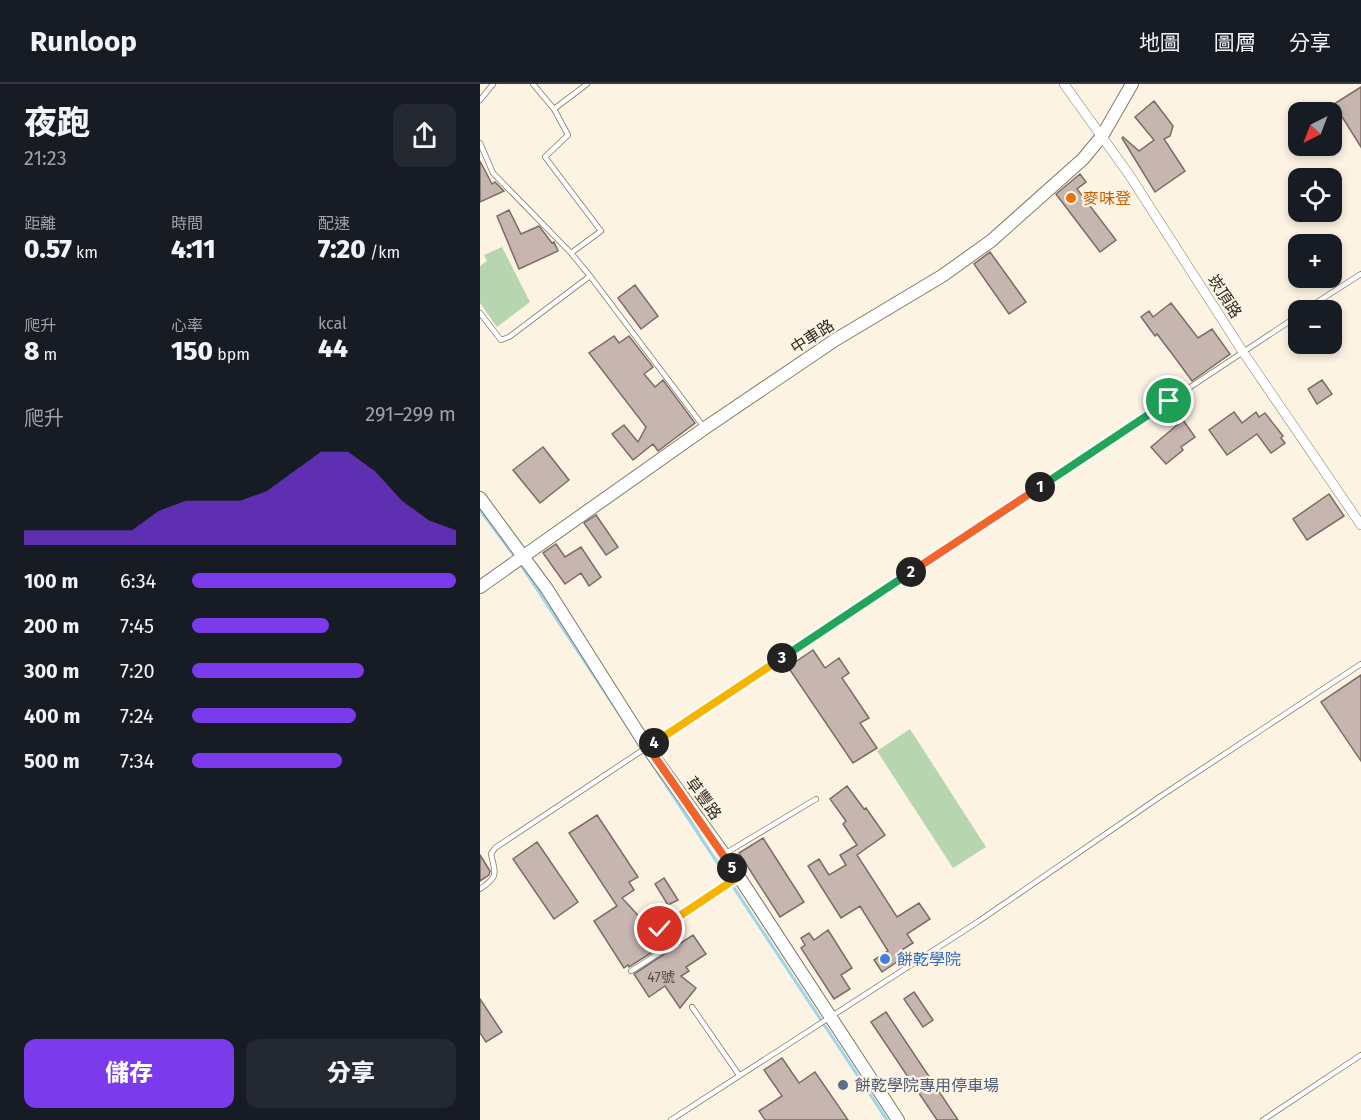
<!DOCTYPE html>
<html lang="zh-TW">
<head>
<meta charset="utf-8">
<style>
  body { margin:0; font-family:"Fira Sans","Noto Sans TC",sans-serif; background:#242831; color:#f1f3f6; height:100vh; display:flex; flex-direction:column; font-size:22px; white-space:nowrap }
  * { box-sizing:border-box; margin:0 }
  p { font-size:20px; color:#9ea1a6 }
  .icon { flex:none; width:33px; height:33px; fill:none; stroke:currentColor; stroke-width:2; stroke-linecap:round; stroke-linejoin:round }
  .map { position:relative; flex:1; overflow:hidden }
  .side { display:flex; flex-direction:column; background:#171b24; width:480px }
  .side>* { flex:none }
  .needle { width:39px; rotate:222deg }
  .fabs { position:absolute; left:808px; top:18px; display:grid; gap:12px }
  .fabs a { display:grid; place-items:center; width:54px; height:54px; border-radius:12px; background:#171b24; box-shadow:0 3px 9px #0003; font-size:30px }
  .pin { position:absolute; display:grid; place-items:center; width:51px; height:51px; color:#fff; margin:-26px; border:3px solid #fff; border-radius:50%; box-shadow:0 2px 6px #0007 }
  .km { position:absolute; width:30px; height:30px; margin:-15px; border-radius:50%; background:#222; color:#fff; font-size:16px; line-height:30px; text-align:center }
  .round { display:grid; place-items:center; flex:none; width:63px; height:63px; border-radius:12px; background:#242831 }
  .headline { display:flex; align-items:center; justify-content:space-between; height:102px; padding:0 24px }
  h1 { font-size:33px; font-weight:800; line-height:45px }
  .metrics { display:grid; grid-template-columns:repeat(3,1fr); gap:9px; height:102px; padding:6px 24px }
  .metrics div { display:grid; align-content:center }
  .metrics b { font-size:26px; font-weight:800 }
  .metrics small { font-size:16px; font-weight:400 }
  .metrics p { font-size:16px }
  .chart { height:168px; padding:12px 24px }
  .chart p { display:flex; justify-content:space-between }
  .chart svg { width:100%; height:108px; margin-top:6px; fill:#7c3aed; opacity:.7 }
  .button { display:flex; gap:12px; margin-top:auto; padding:12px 24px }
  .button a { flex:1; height:69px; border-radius:12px; background:#7c3aed; color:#fff; font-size:24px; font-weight:800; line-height:69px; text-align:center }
  .button a+a { background:#242831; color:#f1f3f6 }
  ul { padding:0 24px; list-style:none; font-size:20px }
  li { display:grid; grid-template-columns:96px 72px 1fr; align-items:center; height:45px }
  li i { height:15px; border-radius:8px; background:#7c3aed }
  header { display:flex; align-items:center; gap:36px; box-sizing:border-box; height:84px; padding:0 30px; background:#171b24; border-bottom:2px solid #363941 }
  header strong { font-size:28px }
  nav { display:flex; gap:33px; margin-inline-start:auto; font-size:21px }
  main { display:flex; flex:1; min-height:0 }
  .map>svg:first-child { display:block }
  .green { fill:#b7d6b0 }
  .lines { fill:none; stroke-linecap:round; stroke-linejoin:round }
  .stream { stroke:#9cd5ec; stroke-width:3 }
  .building { fill:#c7b5af; stroke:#7c6b66; stroke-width:1.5 }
  .service-casing { stroke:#817a6c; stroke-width:6 }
  .minor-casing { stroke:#817a6c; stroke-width:10 }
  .tertiary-casing { stroke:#817a6c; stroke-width:14 }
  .service { stroke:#fff; stroke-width:4.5 }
  .minor { stroke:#fff; stroke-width:9 }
  .tertiary { stroke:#fff; stroke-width:12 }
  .split-1-casing { stroke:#fff; stroke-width:12 }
  .split-2-casing { stroke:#fff; stroke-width:12 }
  .split-3-casing { stroke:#fff; stroke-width:12 }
  .split-4-casing { stroke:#fff; stroke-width:12 }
  .split-5-casing { stroke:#fff; stroke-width:12 }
  .split-6-casing { stroke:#fff; stroke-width:12 }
  .split-1 { stroke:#22a559; stroke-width:8 }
  .split-2 { stroke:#f0652b; stroke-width:8 }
  .split-3 { stroke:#22a559; stroke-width:8 }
  .split-4 { stroke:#f5b400; stroke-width:8 }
  .split-5 { stroke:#f0652b; stroke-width:8 }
  .split-6 { stroke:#f5b400; stroke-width:8 }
  .food-dot { fill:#e8710a; stroke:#fcf3e3; stroke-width:2 }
  .shop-dot { fill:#3f7fe0; stroke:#fcf3e3; stroke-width:2 }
  .service-dot { fill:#5c6f8a; stroke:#fcf3e3; stroke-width:2 }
  .labels { text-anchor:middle; stroke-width:4.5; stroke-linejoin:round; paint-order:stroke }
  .number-label { font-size:14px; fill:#564e48 }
  .food-label { font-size:16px; fill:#c56008; stroke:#fcf3e3; text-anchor:start }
  .street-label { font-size:16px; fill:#302c26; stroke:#fcf3e3 }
  .shop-label { font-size:16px; fill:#366cbe; stroke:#fcf3e3; text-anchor:start }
  .service-label { font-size:16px; fill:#4e5e75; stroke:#fcf3e3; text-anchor:start }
</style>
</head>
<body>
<header>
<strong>Runloop</strong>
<nav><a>地圖</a><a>圖層</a><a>分享</a></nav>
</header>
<main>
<section class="side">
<div class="headline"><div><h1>夜跑</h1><p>21:23</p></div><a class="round"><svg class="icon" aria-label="share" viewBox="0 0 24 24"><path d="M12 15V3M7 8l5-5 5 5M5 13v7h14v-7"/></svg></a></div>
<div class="metrics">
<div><p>距離</p><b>0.57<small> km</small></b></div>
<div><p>時間</p><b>4:11</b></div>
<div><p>配速</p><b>7:20<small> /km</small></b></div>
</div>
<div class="metrics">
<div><p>爬升</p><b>8<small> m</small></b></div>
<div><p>心率</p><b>150<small> bpm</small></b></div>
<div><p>kcal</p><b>44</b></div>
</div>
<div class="chart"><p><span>爬升</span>291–299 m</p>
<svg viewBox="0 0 160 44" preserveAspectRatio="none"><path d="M0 44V38L10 38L20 38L30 38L40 38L50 30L60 26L70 26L80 26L90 22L100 14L110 6L120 6L130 14L140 26L150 34L160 38V44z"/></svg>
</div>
<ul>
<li><b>100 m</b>6:34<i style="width:100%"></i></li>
<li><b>200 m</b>7:45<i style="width:52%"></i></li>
<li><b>300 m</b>7:20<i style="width:65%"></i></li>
<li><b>400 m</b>7:24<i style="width:62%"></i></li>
<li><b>500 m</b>7:34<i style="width:57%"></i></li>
</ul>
<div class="button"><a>儲存</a><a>分享</a></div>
</section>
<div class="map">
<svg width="881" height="1036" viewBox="0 0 881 1036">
  <rect width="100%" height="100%" fill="#fcf3e3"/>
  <path class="green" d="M22 163 50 218 17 243 0 219V182L7 177 4 171Z
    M430 645 506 763 473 784 397 667Z"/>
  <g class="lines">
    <path class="stream" d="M0 426 35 473
      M39 478 407 1036"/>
  </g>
  <path class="building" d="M881 3V63L854 20Z
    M674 17 693 42 690 52 684 55 705 87 675 108 642 54 643 53 659 67 674 56 655 33Z
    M0 77 12 100 15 98 24 107 0 118Z
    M600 90 606 98 597 105 636 156 620 168 576 110Z
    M29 126 41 150 59 142 72 159 74 158 78 167 39 185 17 132Z
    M510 168 546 218 529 230 494 180Z
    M155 201 178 232 161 245 138 214Z
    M691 219 718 254 732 245 750 270 712 297 693 271 677 250 675 252 661 233 669 227 673 233Z
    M134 252 139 259 149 252 173 283 164 290 175 303 183 296 215 339 178 367 173 360 153 376 132 350 144 341 158 358 166 343 109 269Z
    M842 296 852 310 837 320 828 305Z
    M754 328 762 339 776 328 779 333 785 329 803 352 801 354 805 359 791 369 777 350 747 371 729 346Z
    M703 336 715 353 701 363 703 366 686 380 671 363Z
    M63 363 89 396 60 419 33 386Z
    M849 410 864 432 827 456 813 435Z
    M116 431 138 463 126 471 104 439Z
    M76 460 85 473 101 463 121 493 109 502 101 489 85 500 63 469Z
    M333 566 345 584 359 574 369 589 362 594 389 634 380 639 397 664 373 679 308 583Z
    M881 591V677L841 618Z
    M367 702 384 725 386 724 405 751 377 771 417 833 439 819 450 835 427 850 433 859 417 869 421 875 402 888 394 876 408 867 380 822 361 834 328 782 339 775 349 791 366 781 360 771 377 761 363 740 366 737 350 715Z
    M117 731 158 793 149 798 154 806 142 814 167 841 171 838 185 860 149 883 148 881 144 884 114 837 137 822 89 749Z
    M283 754 324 818 300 833 259 769Z
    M57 758 98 818 74 835 33 775Z
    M0 771 10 787 9 791 0 797Z
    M184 794 198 816 188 821 175 800Z
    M348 846 372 884 361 891 370 905 354 915 321 864 325 861 321 854 329 849 334 856Z
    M213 851 226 870 206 883 209 887 201 892 216 904 200 924 185 902 169 913 154 890Z
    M434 908 453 936 443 943 424 915Z
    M0 915 22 948 6 958 0 949Z
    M406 928 478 1036H457L391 938Z
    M302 974 319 999 335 988 368 1036H285L279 1027 302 1012 284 986Z"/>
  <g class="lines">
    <defs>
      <path id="service" d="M53 0 74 25 88 51 65 73 121 147 91 169 110 192 223 342
        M0 16 13 0
        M74 25 107 0
        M0 59 13 89 91 169
        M825 226 881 190
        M0 229 21 256 29 253 110 192
        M246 769 336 715
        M0 805C18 793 16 791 11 770L15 764 819 231
        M151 887 192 861 180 845 258 793
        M212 923 259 991
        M191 1036 499 837 681 712 881 580
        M783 1036 881 971"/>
      <path id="minor" d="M584 0 648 89 763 268 881 441"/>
      <path id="tertiary" d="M0 414 67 505 167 663 244 770 418 1036
        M0 503 225 344 355 256 462 192 511 157 603 75 622 52 652 0"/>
    </defs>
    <use href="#service" class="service-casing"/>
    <use href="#minor" class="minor-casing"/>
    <use href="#tertiary" class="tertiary-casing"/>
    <use href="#service" class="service"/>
    <use href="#minor" class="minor"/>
    <use href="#tertiary" class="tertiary"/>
  </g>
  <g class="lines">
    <defs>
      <path id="split-1" d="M560 403 689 317"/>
      <path id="split-2" d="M431 488 560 403"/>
      <path id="split-3" d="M302 574 431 488"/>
      <path id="split-4" d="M174 659 302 574"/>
      <path id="split-5" d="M174 659 168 663 252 784"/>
      <path id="split-6" d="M180 845 258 793 252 784"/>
    </defs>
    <use href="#split-1" class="split-1-casing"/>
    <use href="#split-2" class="split-2-casing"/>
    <use href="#split-3" class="split-3-casing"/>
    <use href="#split-4" class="split-4-casing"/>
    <use href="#split-5" class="split-5-casing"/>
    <use href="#split-6" class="split-6-casing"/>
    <use href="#split-1" class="split-1"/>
    <use href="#split-2" class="split-2"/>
    <use href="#split-3" class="split-3"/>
    <use href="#split-4" class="split-4"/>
    <use href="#split-5" class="split-5"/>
    <use href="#split-6" class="split-6"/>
  </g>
  <circle class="food-dot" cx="591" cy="114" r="6"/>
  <circle class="shop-dot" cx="405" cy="875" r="6"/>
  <circle class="service-dot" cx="363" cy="1001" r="6"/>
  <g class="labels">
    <g class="number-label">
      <text x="181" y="898">47號</text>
    </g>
    <g class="food-label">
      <text x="603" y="120">麥味登</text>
    </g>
    <g class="street-label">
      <text transform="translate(745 212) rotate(57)" y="6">崁頂路</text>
      <text transform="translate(332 252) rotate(-33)" y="6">中車路</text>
      <text transform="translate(224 714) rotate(54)" y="6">草豐路</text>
    </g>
    <g class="shop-label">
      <text x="417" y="881">餅乾學院</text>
    </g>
    <g class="service-label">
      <text x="375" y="1007">餅乾學院專用停車場</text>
    </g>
  </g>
</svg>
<div class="fabs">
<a><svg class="needle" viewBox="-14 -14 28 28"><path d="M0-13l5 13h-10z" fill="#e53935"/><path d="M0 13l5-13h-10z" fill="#9ea1a6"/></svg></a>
<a><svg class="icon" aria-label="locate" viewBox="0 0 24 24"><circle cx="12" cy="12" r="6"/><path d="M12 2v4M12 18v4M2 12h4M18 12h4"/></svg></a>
<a>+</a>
<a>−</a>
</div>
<div class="pin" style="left:689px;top:317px;background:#1e9e55"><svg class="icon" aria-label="arrive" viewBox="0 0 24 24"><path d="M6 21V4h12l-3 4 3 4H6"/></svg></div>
<div class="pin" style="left:180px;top:845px;background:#d93025"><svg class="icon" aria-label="check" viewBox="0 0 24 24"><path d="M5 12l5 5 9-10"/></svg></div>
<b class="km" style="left:560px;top:403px">1</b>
<b class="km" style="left:431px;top:488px">2</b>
<b class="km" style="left:302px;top:574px">3</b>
<b class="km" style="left:174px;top:659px">4</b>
<b class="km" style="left:252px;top:784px">5</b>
</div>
</main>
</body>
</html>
